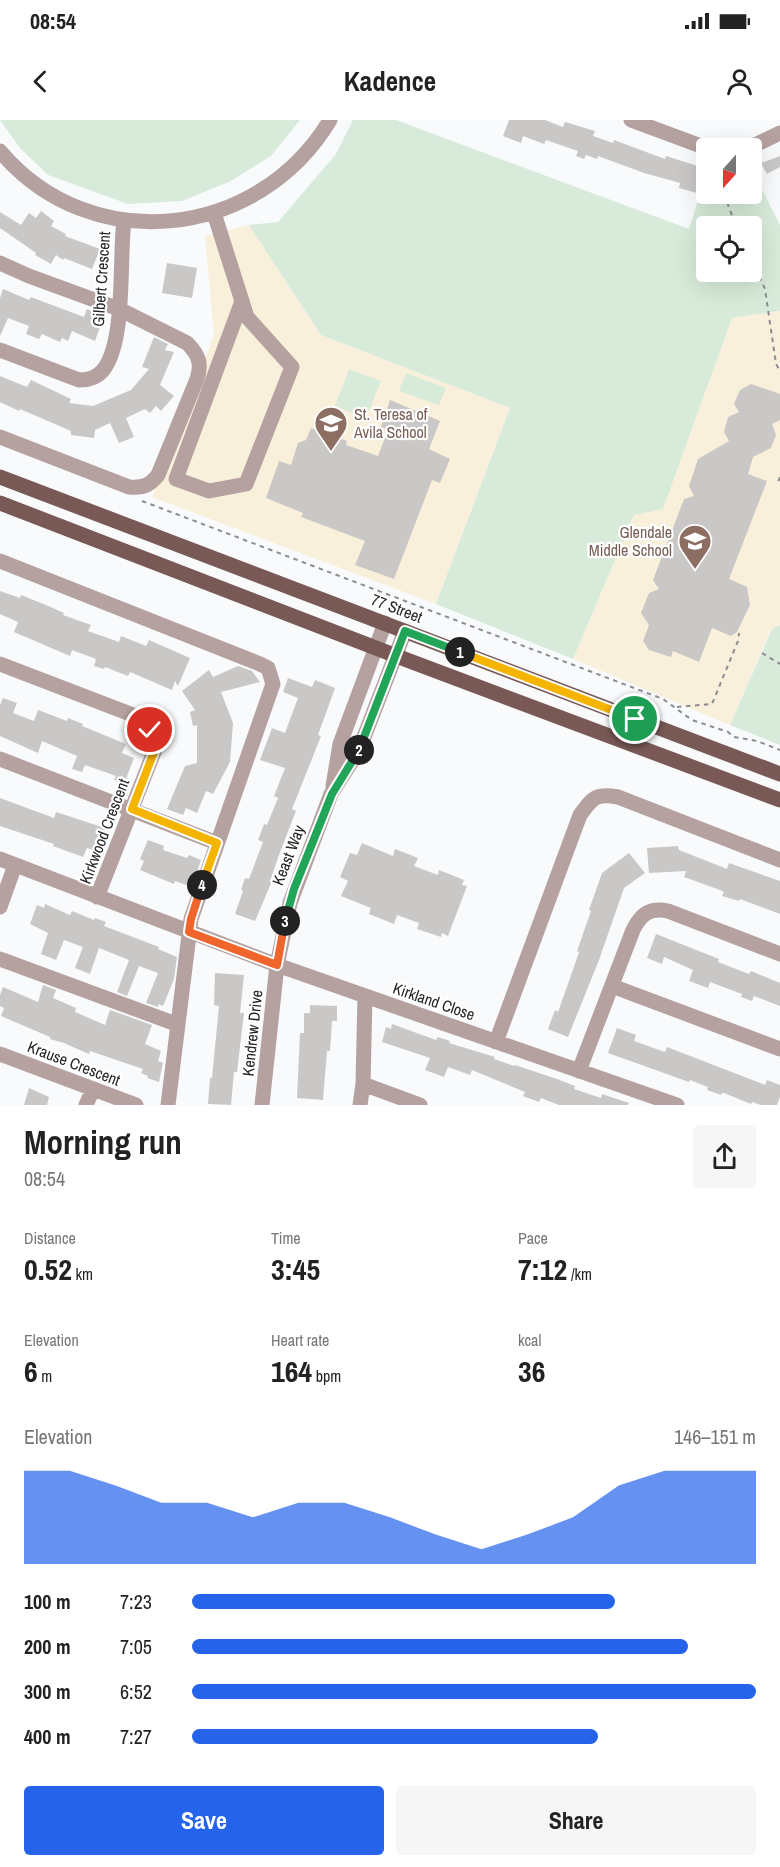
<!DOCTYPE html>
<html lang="en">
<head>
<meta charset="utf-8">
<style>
  body { margin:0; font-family:"Archivo Narrow",sans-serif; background:#f6f6f6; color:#222; height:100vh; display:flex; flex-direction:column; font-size:22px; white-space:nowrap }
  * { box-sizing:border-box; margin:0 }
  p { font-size:20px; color:#767676 }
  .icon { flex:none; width:33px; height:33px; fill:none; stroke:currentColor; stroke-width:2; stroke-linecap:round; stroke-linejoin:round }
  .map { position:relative; height:985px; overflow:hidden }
  .side { display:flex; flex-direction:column; background:#fff; flex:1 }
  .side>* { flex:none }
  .needle { width:39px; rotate:201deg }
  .controls { position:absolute; left:696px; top:18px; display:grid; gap:12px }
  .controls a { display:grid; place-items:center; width:66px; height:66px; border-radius:6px; background:#fff; box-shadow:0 6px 24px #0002; font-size:30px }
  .pin { position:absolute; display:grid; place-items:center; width:51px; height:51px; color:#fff; margin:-26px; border:3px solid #fff; border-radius:50%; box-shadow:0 2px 6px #0007 }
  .km { position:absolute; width:30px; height:30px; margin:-15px; border-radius:50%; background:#222; color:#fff; font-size:16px; line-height:30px; text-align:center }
  .round { display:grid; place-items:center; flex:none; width:63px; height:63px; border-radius:6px; background:#f6f6f6 }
  .head { display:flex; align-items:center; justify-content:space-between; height:102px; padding:0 24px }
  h1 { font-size:33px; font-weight:700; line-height:45px }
  .metrics { display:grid; grid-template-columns:repeat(3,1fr); gap:9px; height:102px; padding:6px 24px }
  .metrics div { display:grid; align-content:center }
  .metrics b { font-size:30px; font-weight:700 }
  .metrics small { font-size:16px; font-weight:400 }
  .metrics p { font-size:16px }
  .chart { height:168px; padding:12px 24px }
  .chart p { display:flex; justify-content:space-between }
  .chart svg { width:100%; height:108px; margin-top:6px; fill:#2563eb; opacity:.7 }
  .button { display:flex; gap:12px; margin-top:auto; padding:12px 24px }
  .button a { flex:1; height:69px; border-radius:6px; background:#2563eb; color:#fff; font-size:24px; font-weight:700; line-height:69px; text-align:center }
  .button a+a { background:#f6f6f6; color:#222 }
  ul { padding:0 24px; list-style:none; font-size:20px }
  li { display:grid; grid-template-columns:96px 72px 1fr; align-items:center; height:45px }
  li i { height:15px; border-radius:8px; background:#2563eb }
  .status { display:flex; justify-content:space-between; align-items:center; height:42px; padding:0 30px; background:#fff; direction:ltr }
  .status svg { height:16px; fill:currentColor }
  header { display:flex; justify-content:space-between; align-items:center; height:78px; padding:0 24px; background:#fff; font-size:27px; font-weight:700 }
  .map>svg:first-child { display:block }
  .education { fill:#f8f0da }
  .green { fill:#d8ebda; fill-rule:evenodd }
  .building { fill:#cac8c7 }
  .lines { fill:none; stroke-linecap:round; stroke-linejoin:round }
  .path { stroke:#8c8d8f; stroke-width:2; stroke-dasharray:4.5 4.5; stroke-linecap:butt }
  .minor { stroke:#b5a19f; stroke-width:15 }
  .major { stroke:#795955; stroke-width:15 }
  .split-1-casing { stroke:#fff; stroke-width:12 }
  .split-2-casing { stroke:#fff; stroke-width:12 }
  .split-3-casing { stroke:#fff; stroke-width:12 }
  .split-4-casing { stroke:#fff; stroke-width:12 }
  .split-5-casing { stroke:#fff; stroke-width:12 }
  .split-1 { stroke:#f5b400; stroke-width:8 }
  .split-2 { stroke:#22a559; stroke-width:8 }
  .split-3 { stroke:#22a559; stroke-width:8 }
  .split-4 { stroke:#f0652b; stroke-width:8 }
  .split-5 { stroke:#f5b400; stroke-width:8 }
  .labels { text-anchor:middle; stroke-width:4.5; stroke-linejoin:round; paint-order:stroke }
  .street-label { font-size:16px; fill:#252526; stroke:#fff }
  .education-label { font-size:16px; fill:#785e54; stroke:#fff; text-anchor:start }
</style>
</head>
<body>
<div class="status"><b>08:54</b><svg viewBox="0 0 49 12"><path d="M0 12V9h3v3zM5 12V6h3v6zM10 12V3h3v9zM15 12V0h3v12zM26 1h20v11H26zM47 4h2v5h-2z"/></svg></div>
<header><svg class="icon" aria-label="back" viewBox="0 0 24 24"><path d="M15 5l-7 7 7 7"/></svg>Kadence<svg class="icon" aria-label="person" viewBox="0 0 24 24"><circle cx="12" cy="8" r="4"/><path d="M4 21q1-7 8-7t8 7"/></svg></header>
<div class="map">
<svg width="780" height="985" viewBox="0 0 780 985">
  <rect width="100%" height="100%" fill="#f8fafc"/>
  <path class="education" d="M249 105 321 215 510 288 436 484 152 377 214 215 205 116Z
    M780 191V505L771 509 730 605 573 539 634 395 663 388 732 198Z"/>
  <path class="green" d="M0 0H300L271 36 229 62 182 81 128 84 48 55 20 28Z
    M353 0H396L689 109 706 56V74H752V50L780 105V191L732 198 663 389 634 395 573 539 436 484 510 288 321 215 249 105 278 102 336 34ZM706 106H752V152H706Z
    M349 249 381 261 366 298 335 286Z
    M406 253 446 268 439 285 399 271Z
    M780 505V625L730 605 772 509Z"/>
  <path class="building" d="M509 0H545L563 7 565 2 595 11 593 16 613 23 614 20 665 39 666 36 704 48 697 73 679 68 680 63 644 53 598 36 597 39 586 35 584 39 576 36 578 31 546 20 544 24 523 16 521 23 503 16Z
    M780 36V47L767 54 761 43Z
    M41 91 54 101 51 106 66 114 65 116 100 129 92 149 64 138 63 140 56 135 51 144 35 135 36 133 0 108V92L21 105 29 93 36 98Z
    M167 143 197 148 192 178 162 173Z
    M3 169 29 180 31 177 84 197 87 189 104 196 95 221 72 211 68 221 62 218 60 222 42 214 39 219 26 214 29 206 8 198 0 216V178Z
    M154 217 168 224 165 230 174 232 160 265 174 276 161 291 156 286 150 293 145 289 126 298 134 317 119 323 110 303 95 310 94 318 71 315V311L20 289 19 291 0 282V256L27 267 31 260 71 279 69 283 93 286 131 270 149 249 142 247Z
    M751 264 780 274V300L772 304 776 315 771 328 753 337 748 354 767 361 729 459 747 467 750 485 737 512 731 516 712 508 699 542 673 531 671 537 649 530 643 521 649 505 641 493 649 473 659 469 653 460 684 379 694 376 689 366 698 339 729 321 724 312 728 297 739 292 734 284 740 270Z
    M390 280 440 301 429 329 450 339 440 363 432 360 394 459 355 445 365 421 301 397 303 393 266 378 279 341 291 345 298 323 306 320 311 308 347 321 346 325 378 336 388 310 381 307Z
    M0 471 20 478 21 475 46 485 64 493 63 495 91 505 88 511 119 522 121 516 146 526 149 520 190 538 178 566 175 561 172 570 130 552 128 556 105 547 104 549 94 546 96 539 72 530 70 536 14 512 18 502 0 494Z
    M238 546 252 551 260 562 221 572 233 603 230 642 213 674 206 671 197 693 186 688 183 695 167 689 185 646 197 643V605L193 606 190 592 195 590 182 571 209 550 213 557Z
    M288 558 312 567 315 560 335 568 318 615 321 616 292 689 296 691 279 735 270 761H272L255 801 235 794 243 771 241 770 245 758 249 759 263 722 258 720 264 704 267 705 278 678 274 676 285 648 260 640 272 608 285 613 298 578 283 572Z
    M3 578 17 583 13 593 34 601 38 590 67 601 68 598 83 604 82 606 126 624 122 633 134 638 124 664 114 660 116 656 85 645 82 652 72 649 77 636 42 621 38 633 0 616V585Z
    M0 678 54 698 56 692 105 708 97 731 87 728 83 737 53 726 54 724 0 706Z
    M148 720 164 726 163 730 187 738 189 735 201 740 192 767 175 761 174 764 140 750 144 741 140 739Z
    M362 723 393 736 395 729 418 738 414 746 438 755 439 750 464 760 462 765 467 766 448 816 442 813 441 817 417 809 419 803 397 795 394 804 369 794 371 788 341 776 348 761 340 757 350 733 357 735Z
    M678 726 679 730 727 749 729 743 780 761V794L740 779 739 781 722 776 724 772 720 770 684 757 686 751 649 753 647 728Z
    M629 733 645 753 624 768 599 840 568 917 548 909 555 890 558 892 569 861 579 832 577 831 591 791 589 790 602 753Z
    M45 784 70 795 72 791 94 800 95 798 106 802 104 806 159 827 158 829 177 837 174 859 163 886 159 884 158 887 146 883 158 853 139 846 127 876 117 872 129 840 99 828 90 854 75 848 83 827 64 820 56 840 41 834 48 813 30 804 37 785 44 788Z
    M656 814 719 839 718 842 749 854 751 851 780 863V886L754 876 752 881 741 877 742 874 710 862 708 868 689 861 693 850 664 837 662 844 647 838Z
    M215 853 244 855 240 893H244L241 918 237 952H234L231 985 208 984 210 958H212L219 886 214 885Z
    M43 865 56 870 53 878 76 888 75 892 105 905 110 890 152 905 145 924 161 931 158 941 163 943 159 962 147 958 148 956 141 953 143 949 90 931 89 934 64 923 50 919V917L1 896 4 888 0 886V875L3 867 38 882Z
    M310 885 337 886V901H332L330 931H327L323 980 297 978 300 913H304V893H310Z
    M392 904 436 920 438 917 450 921 449 923 495 937 494 939 514 946 515 945 557 959 575 966 574 969 601 978 602 974 629 983 628 985H559L541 978 539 982 523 976 525 972 472 950 470 955 448 947 444 957 425 950 430 938 382 922 386 907 391 909Z
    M617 908 636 915 634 921 665 932 667 927 765 965 767 960 780 965V977L777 985H761L752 982 751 984 724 973H722L721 975 707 970 708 967 690 960 689 962 608 933Z
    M29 968 49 977 47 985H24Z"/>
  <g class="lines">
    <path class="path" d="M724 74 736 106
      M752 140 765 169 776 244 780 251
      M780 357 778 362 780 364
      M142 381 663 579 692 600 728 612 734 617 757 621 780 630
      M762 533 780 544
      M677 587 712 584 738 521 739 513"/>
    <path class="minor" d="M631 0 701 26 729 28
      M738 28 755 25 780 13
      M0 31C91 139 259 119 330 0
      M214 93 247 197 292 247 246 364 209 371 176 359 242 181
      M0 143 29 156 119 189 187 223C199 235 202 244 197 259L158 355C149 366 143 368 129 367L0 317
      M0 230 79 260C88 260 98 257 104 249 126 219 119 139 124 100
      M0 441 260 544 268 548 273 564 191 799 168 985
      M0 544 133 595C148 602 156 615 154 632L97 777
      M0 639 217 723
      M333 666 340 624 385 503
      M0 739 277 845 677 985
      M0 787 15 745
      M0 839 176 904
      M612 866 780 929
      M496 922 580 695C593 678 595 673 618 677L780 740
      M0 934 136 985
      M579 951 633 810C641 794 650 787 668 791L780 834
      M363 964 420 985
      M86 985 93 969
      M262 985 277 845 290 783 331 674 359 630 405 511
      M360 985 363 964 365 876"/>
    <path class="major" d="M0 357 780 654
      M0 383 407 540 780 680"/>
  </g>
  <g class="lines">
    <defs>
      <path id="split-1" d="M460 532 635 599"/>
      <path id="split-2" d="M359 630 405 511 460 532"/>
      <path id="split-3" d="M285 801 294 769 332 674 359 630"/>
      <path id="split-4" d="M202 765 191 799 189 812 277 845 285 801"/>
      <path id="split-5" d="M150 610 155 623 154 632 132 689 217 723 202 765"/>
    </defs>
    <use href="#split-1" class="split-1-casing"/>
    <use href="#split-2" class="split-2-casing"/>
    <use href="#split-3" class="split-3-casing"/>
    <use href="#split-4" class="split-4-casing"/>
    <use href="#split-5" class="split-5-casing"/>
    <use href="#split-1" class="split-1"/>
    <use href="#split-2" class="split-2"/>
    <use href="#split-3" class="split-3"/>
    <use href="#split-4" class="split-4"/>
    <use href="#split-5" class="split-5"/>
  </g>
  <defs>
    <symbol id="school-pin" viewBox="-11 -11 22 30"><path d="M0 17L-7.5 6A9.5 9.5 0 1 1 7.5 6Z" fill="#8d6e63" stroke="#fff"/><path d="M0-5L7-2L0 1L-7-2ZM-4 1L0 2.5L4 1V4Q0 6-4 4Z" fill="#fff"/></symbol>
  </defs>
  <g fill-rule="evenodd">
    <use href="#school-pin" x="312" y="284" width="38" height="52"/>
    <use href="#school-pin" x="676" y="402" width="38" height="52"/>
  </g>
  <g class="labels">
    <g class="street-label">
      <text transform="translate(101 159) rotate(-86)" y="6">Gilbert Crescent</text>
      <text transform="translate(397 488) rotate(21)" y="6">77 Street</text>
      <text transform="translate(104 711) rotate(-69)" y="6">Kirkwood Crescent</text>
      <text transform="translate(288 735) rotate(-69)" y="6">Keast Way</text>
      <text transform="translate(434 881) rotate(19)" y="6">Kirkland Close</text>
      <text transform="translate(252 913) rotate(-84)" y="6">Kendrew Drive</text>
      <text transform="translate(74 943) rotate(21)" y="6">Krause Crescent</text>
    </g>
    <g class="education-label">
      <text x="354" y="300">St. Teresa of<tspan x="354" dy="18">Avila School</tspan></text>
      <text x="672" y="418" text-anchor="end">Glendale<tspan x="672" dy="18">Middle School</tspan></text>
    </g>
  </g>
</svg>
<div class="controls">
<a><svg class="needle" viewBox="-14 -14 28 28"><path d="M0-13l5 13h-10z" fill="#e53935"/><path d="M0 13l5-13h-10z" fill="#767676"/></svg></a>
<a><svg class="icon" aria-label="locate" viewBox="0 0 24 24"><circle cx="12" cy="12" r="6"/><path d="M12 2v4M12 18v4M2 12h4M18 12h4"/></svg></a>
</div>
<div class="pin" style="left:635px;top:599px;background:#1e9e55"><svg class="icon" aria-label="arrive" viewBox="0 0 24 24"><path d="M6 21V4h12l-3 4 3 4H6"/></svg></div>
<div class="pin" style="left:150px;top:610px;background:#d93025"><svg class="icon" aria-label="check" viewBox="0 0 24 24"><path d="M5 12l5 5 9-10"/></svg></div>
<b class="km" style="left:460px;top:532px">1</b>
<b class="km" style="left:359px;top:630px">2</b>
<b class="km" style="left:285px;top:801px">3</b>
<b class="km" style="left:202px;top:765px">4</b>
</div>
<section class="side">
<div class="head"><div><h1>Morning run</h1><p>08:54</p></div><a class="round"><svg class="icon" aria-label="share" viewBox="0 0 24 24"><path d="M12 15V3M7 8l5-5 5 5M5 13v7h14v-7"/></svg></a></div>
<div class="metrics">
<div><p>Distance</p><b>0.52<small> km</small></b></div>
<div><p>Time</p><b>3:45</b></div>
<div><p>Pace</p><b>7:12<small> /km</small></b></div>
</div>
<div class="metrics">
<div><p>Elevation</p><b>6<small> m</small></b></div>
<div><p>Heart rate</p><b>164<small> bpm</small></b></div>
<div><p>kcal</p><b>36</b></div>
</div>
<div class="chart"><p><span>Elevation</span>146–151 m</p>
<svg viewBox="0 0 160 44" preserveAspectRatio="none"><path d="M0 44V6L10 6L20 12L30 19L40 19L50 25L60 19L70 19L80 25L90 32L100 38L110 32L120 25L130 12L140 6L150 6L160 6V44z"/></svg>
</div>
<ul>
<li><b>100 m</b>7:23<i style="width:75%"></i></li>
<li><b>200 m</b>7:05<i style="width:88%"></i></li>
<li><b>300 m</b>6:52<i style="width:100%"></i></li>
<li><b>400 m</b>7:27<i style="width:72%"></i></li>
</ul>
<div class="button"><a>Save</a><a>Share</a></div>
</section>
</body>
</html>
